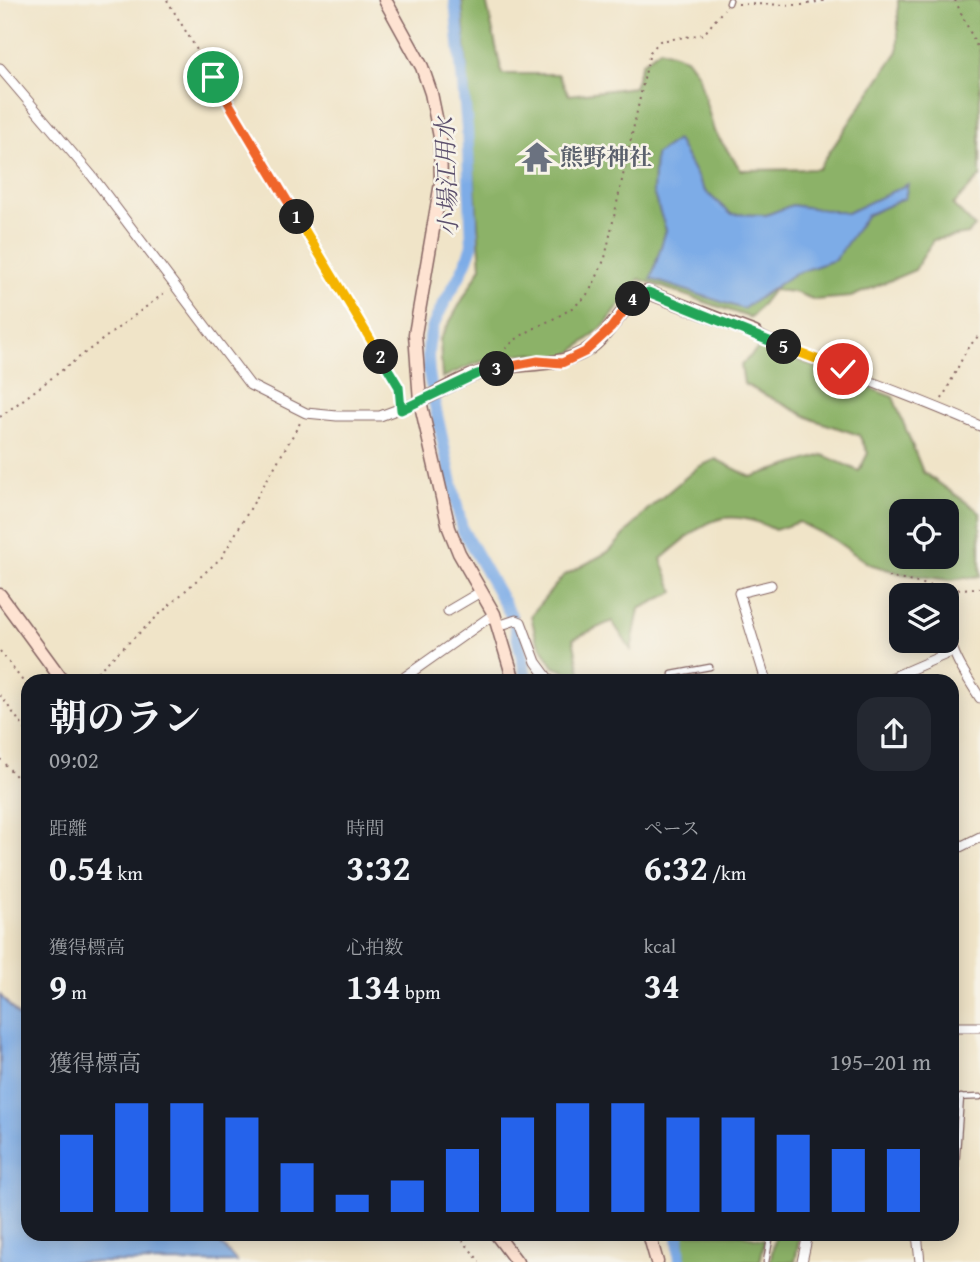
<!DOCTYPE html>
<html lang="ja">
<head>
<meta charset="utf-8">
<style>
  body { margin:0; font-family:"Gentium Book Plus","Noto Serif JP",serif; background:#242831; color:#f1f3f6; height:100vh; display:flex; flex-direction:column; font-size:26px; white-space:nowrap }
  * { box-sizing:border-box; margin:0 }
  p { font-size:23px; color:#9ea1a6 }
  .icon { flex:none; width:38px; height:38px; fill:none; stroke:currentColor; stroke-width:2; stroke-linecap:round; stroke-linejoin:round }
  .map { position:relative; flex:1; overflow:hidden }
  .panel { position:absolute; left:21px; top:674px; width:938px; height:567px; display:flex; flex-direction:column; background:#171b24; border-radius:21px; box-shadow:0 4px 18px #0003 }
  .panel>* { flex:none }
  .tools { position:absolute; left:889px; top:499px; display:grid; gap:14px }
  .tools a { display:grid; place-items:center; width:70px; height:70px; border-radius:14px; background:#171b24; box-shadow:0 4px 18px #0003; font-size:35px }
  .pin { position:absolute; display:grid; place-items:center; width:60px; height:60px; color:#fff; margin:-30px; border:4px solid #fff; border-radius:50%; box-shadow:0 2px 7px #0007 }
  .km { position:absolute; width:35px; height:35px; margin:-18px; border-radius:50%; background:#222; color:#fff; font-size:19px; line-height:35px; text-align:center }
  .round { display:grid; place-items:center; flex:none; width:74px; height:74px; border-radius:21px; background:#242831 }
  .summary { display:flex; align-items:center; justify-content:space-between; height:119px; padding:0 28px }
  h1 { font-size:38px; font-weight:700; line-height:52px }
  .metrics { display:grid; grid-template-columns:repeat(3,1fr); gap:10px; height:119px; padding:7px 28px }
  .metrics div { display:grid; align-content:center }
  .metrics b { font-size:35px; font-weight:700 }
  .metrics small { font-size:19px; font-weight:400 }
  .metrics p { font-size:19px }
  .chart { height:196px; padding:14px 28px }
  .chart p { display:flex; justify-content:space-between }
  .chart svg { width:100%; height:126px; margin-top:7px; stroke:#2563eb; stroke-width:6 }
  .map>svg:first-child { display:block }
  .forest { fill:#8cb268; stroke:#6b684a; stroke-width:2; fill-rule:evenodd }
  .water { fill:#7dace7; stroke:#646689; stroke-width:2 }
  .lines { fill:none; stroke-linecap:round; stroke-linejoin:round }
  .canal { stroke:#7dace7; stroke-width:12 }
  .lane-casing { stroke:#846462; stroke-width:7 }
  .street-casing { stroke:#846462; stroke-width:11 }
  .secondary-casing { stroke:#846462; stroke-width:15 }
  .path { stroke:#846462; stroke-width:2; stroke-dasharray:2 5; stroke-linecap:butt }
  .lane { stroke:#fff; stroke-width:4.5 }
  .street { stroke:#fff; stroke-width:9 }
  .secondary { stroke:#fee3d2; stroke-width:12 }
  .split-1-casing { stroke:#fff; stroke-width:14 }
  .split-2-casing { stroke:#fff; stroke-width:14 }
  .split-3-casing { stroke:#fff; stroke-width:14 }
  .split-4-casing { stroke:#fff; stroke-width:14 }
  .split-5-casing { stroke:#fff; stroke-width:14 }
  .split-6-casing { stroke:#fff; stroke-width:14 }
  .split-1 { stroke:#f0652b; stroke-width:9 }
  .split-2 { stroke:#f5b400; stroke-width:9 }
  .split-3 { stroke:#22a559; stroke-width:9 }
  .split-4 { stroke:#f0652b; stroke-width:9 }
  .split-5 { stroke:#22a559; stroke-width:9 }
  .split-6 { stroke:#f5b400; stroke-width:9 }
  .labels { text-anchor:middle; stroke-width:5; stroke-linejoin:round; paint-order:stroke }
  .worship-label { font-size:23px; font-weight:bold; fill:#5b616d; stroke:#f7f3e8; text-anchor:start }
  .water-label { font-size:24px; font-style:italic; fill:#5c506d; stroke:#f7f3e8 }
</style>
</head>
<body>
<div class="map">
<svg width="980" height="1262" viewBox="0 0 980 1262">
  <rect width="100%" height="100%" fill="#f7f3e8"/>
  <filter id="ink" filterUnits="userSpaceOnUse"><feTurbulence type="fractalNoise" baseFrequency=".0143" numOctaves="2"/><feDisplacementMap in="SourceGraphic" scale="14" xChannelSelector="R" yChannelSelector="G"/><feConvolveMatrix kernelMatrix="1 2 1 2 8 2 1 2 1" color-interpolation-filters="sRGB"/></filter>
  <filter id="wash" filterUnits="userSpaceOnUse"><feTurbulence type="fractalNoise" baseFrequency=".00686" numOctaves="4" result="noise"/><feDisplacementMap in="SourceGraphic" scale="28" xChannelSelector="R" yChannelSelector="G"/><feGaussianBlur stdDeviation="1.57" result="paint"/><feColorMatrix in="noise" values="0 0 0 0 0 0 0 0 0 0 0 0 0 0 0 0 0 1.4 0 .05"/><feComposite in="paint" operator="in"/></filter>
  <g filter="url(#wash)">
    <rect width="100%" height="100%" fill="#f0e4c8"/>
    <path class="forest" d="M462 0H486L502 74H558L569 95 634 87 642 63 660 49 686 58 698 74 714 131 741 170 818 169 898 51V0H980V177L953 205 975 227 968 234 933 240 915 270 851 297 815 300 794 292 773 290 751 318 639 279 605 325 564 359C516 346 485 358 442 378L440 339 481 267Z
      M761 346 893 397 923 472 980 512V576L950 580 903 574 869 564 833 539 799 522 775 530C721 502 703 524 661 559L674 592 639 609 631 650 612 621 573 639 581 677 554 667 536 638 531 615 563 576 610 551 647 510 698 467 716 459 751 477 823 455 859 471 868 453 859 435 814 420 744 384 741 365ZM947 511V556H901V511Z
      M683 1234H739L765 1240 760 1262H685Z
      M776 1234H800L795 1262H770Z"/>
    <path class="water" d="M677 140 705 191 731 214 766 215 792 205 847 213 908 184 905 198 867 215 835 260 794 274 743 309 651 279 666 230 653 192 655 155Z
      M0 995 28 1027V1234H212L237 1262H0Z"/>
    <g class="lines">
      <path class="canal" d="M431 385C417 316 455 303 472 245L467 128 455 0
        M434 401 462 529 511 615
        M515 626 527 681
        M678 1234 680 1262"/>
    </g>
  </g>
  <g filter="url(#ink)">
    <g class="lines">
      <defs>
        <path id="lane" d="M729 3 730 0
          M672 681V674L710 667
          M952 1098 980 1097
          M956 1166 961 1097
          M766 1262 771 1234"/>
        <path id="street" d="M0 68 92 176 250 385 306 413 337 416H380L420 401
          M755 333C828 369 906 392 980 426
          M949 589C943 642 953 655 980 698
          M448 611 482 591
          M498 626 516 620 521 622 536 662 550 681
          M399 681 494 614
          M766 681 739 593 771 585
          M884 681 951 652
          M952 851 980 837
          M952 1027H980
          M917 1234 920 1262
          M802 1262 808 1234"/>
        <path id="secondary" d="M385 0 422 67 431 93 440 137 441 183 415 334 420 401 449 528 459 553 494 614 514 681
          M420 401C443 390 468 374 493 369 522 363 558 366 582 353 609 339 620 305 647 292L755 333
          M0 595 63 681
          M496 1234 517 1262
          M649 1234 657 1262"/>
      </defs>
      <use href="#lane" class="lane-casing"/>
      <use href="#street" class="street-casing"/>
      <use href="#secondary" class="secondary-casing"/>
      <path class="path" d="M167 0 399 387 400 399
        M955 0 980 53
        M738 4 802 5 827 0
        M501 354C521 327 560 322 584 298 594 287 599 271 605 258L650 52 660 41 704 34 724 9
        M942 399 967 349 980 334
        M0 417 167 291
        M888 577 938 587
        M958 589 980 588
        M0 651 28 688
        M87 681 222 557 300 423
        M0 695 28 733
        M0 759 28 789
        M458 1234 480 1262
        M514 1238 520 1234"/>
      <use href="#lane" class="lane"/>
      <use href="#street" class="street"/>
      <use href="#secondary" class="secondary"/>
    </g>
  </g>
  <g class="lines" filter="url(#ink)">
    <defs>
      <path id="split-1" d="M213 77 297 217"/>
      <path id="split-2" d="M297 217 381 357"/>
      <path id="split-3" d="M381 357 399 387 401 410 477 374 497 369"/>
      <path id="split-4" d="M497 369 538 361 562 363 585 352 611 328 633 299"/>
      <path id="split-5" d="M633 299 648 292 784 347"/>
      <path id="split-6" d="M784 347 843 369"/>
    </defs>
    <use href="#split-1" class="split-1-casing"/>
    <use href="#split-2" class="split-2-casing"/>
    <use href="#split-3" class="split-3-casing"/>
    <use href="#split-4" class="split-4-casing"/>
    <use href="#split-5" class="split-5-casing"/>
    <use href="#split-6" class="split-6-casing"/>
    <use href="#split-1" class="split-1"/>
    <use href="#split-2" class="split-2"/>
    <use href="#split-3" class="split-3"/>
    <use href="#split-4" class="split-4"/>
    <use href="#split-5" class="split-5"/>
    <use href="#split-6" class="split-6"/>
  </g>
  <defs>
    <symbol id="temple-bare" viewBox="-9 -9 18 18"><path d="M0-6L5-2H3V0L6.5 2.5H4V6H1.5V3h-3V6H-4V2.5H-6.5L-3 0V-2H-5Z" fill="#6b7280" stroke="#f7f3e8" stroke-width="2.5" paint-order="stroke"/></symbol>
  </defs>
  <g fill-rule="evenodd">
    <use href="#temple-bare" x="515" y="135" width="44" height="44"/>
  </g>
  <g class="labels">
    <g class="worship-label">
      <text x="560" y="165">熊野神社</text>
    </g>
    <g class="water-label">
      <text transform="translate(447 177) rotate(-92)" y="8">小場江用水</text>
    </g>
  </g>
</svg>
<div class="tools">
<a><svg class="icon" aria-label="locate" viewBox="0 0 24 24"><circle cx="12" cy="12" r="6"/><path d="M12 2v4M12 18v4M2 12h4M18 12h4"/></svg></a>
<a><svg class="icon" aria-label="layers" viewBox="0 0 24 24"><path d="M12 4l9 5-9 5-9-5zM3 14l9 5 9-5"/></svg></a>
</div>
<div class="pin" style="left:213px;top:77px;background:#1e9e55"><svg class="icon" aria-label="arrive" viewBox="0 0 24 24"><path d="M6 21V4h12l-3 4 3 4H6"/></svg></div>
<div class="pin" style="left:843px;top:369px;background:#d93025"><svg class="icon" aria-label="check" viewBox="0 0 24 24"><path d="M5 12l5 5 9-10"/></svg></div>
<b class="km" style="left:297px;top:217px">1</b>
<b class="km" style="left:381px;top:357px">2</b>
<b class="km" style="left:497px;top:369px">3</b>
<b class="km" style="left:633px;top:299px">4</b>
<b class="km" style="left:784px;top:347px">5</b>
<section class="panel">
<div class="summary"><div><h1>朝のラン</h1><p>09:02</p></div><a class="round"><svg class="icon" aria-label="share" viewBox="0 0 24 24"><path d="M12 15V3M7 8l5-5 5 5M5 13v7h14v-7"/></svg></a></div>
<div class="metrics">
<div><p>距離</p><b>0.54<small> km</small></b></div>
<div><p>時間</p><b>3:32</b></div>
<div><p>ペース</p><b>6:32<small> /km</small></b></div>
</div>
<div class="metrics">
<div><p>獲得標高</p><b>9<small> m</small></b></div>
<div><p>心拍数</p><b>134<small> bpm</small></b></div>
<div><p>kcal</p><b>34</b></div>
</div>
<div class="chart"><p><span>獲得標高</span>195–201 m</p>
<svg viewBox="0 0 160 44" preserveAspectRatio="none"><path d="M5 44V17M15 44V6M25 44V6M35 44V11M45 44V27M55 44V38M65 44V33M75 44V22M85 44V11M95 44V6M105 44V6M115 44V11M125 44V11M135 44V17M145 44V22M155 44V22"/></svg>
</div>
</section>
</div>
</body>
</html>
